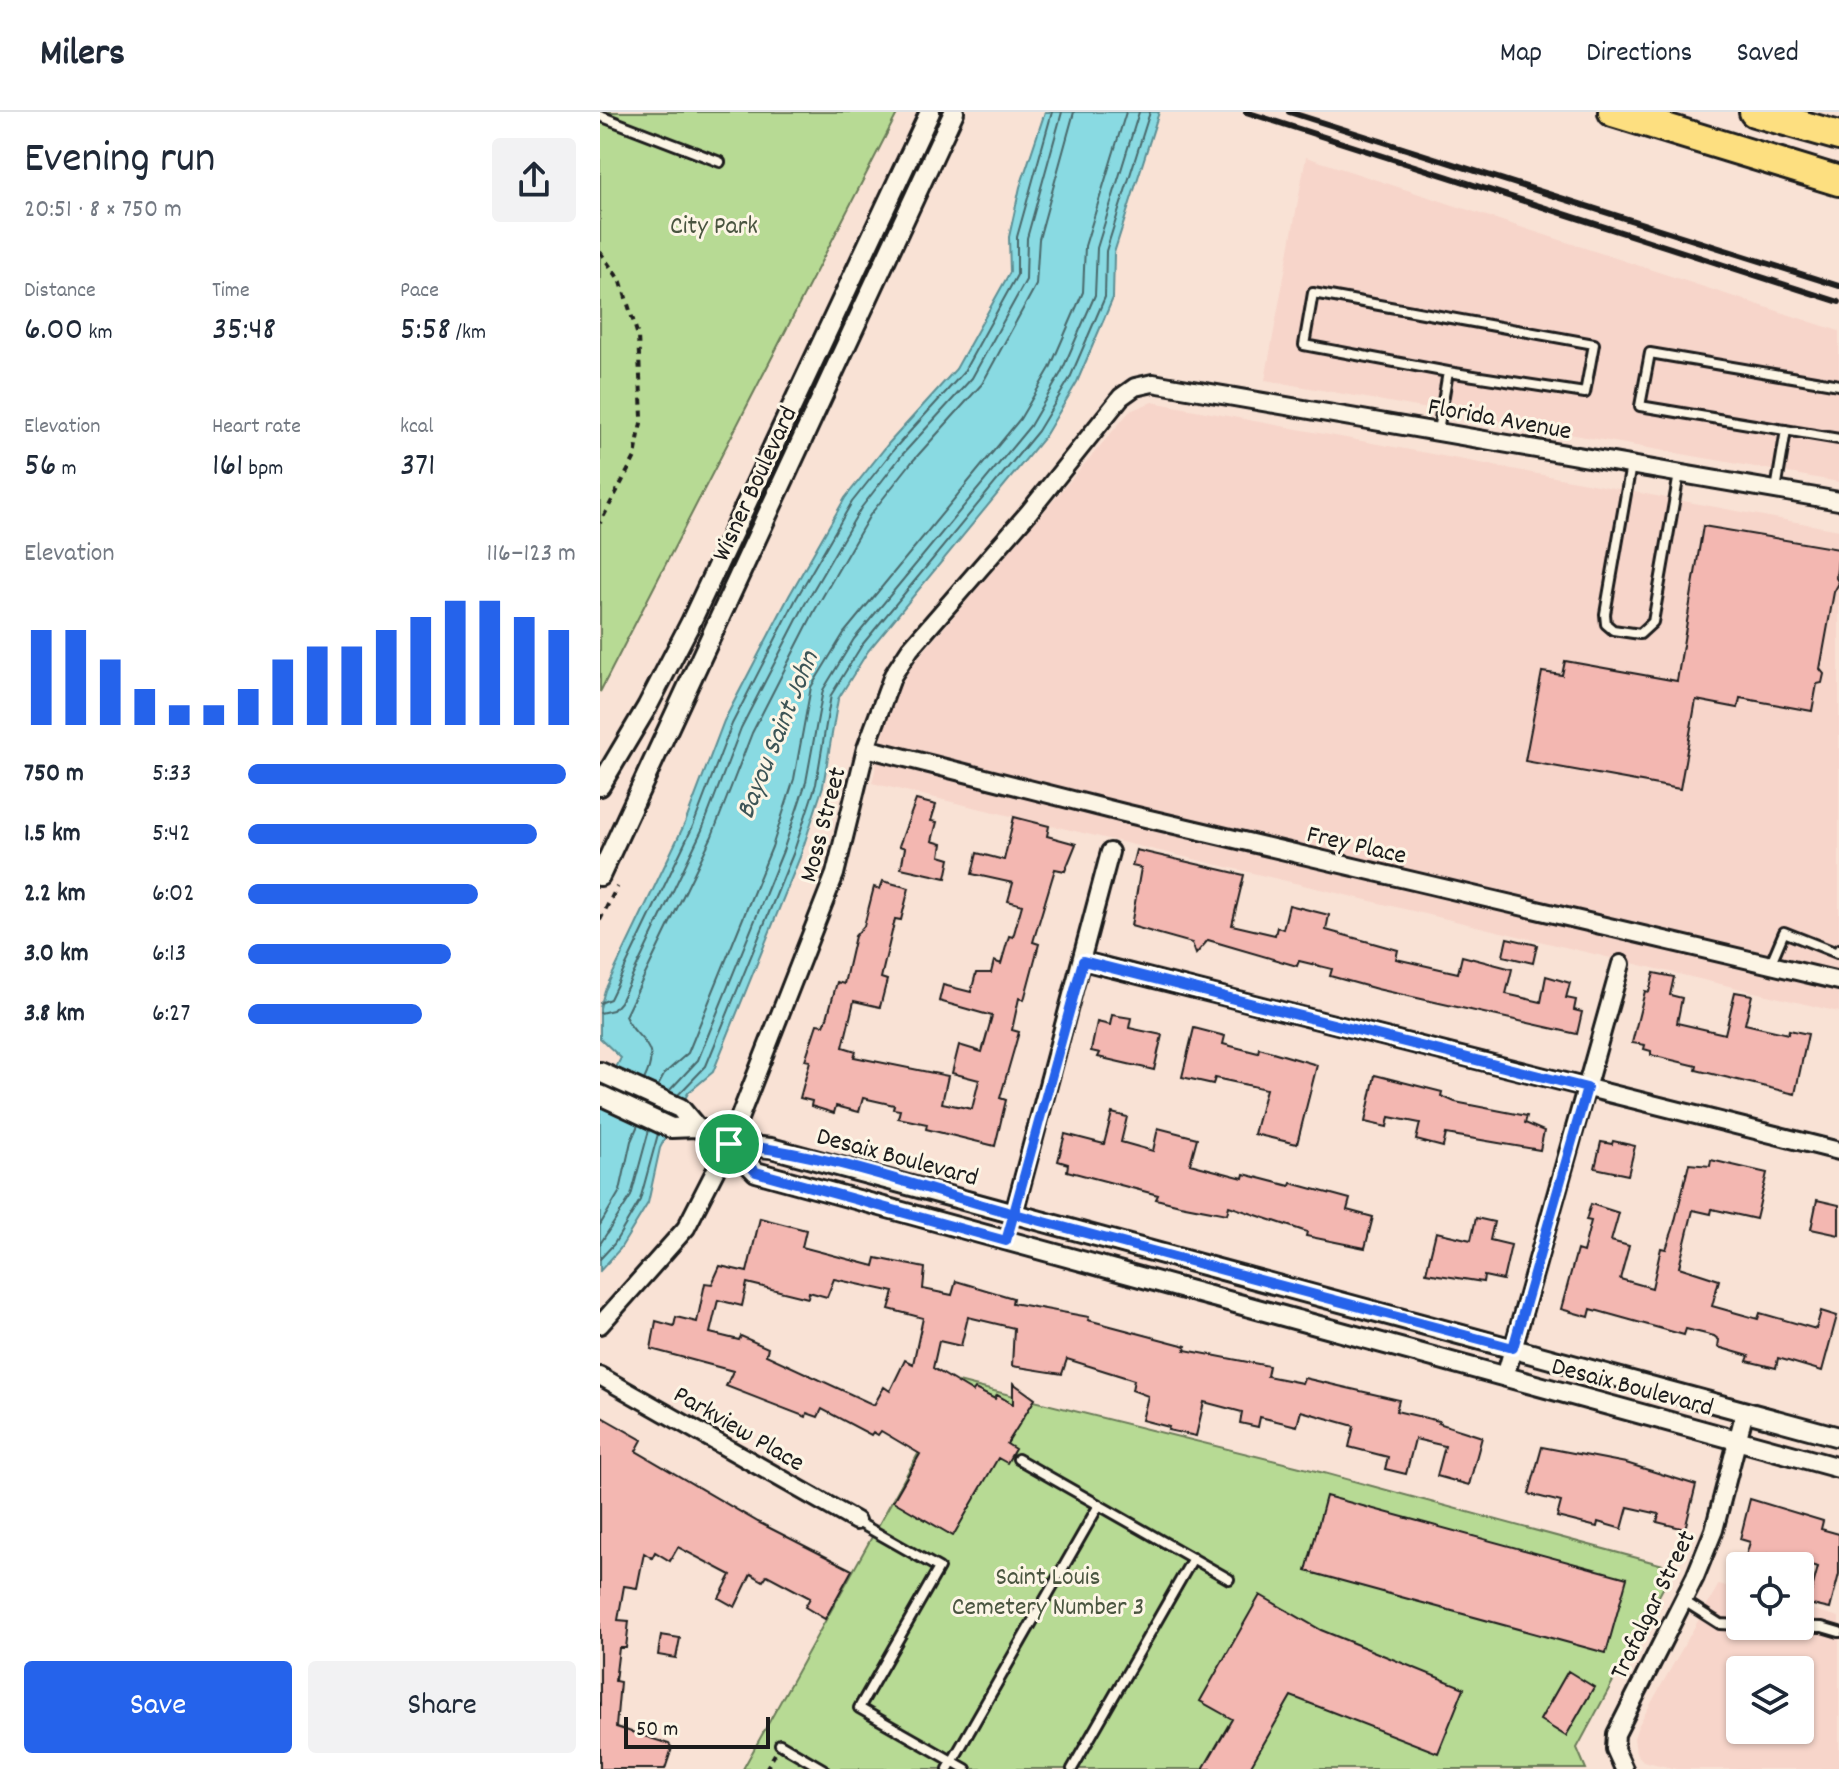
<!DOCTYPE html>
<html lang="en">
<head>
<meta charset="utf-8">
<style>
  body { margin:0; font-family:Dekko,sans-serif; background:#f2f2f3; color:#1f2937; height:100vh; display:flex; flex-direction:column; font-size:30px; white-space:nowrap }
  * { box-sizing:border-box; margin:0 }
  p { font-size:26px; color:#747a83 }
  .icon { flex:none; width:44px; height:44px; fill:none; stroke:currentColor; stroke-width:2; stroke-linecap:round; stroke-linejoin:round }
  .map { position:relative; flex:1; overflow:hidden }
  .details { display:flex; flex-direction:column; background:#fff; width:600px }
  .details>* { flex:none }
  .controls { position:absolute; left:1126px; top:1440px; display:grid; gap:16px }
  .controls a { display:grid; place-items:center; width:88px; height:88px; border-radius:8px; background:#fff; box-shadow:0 2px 6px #0004; font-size:40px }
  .scale { position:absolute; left:24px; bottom:20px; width:146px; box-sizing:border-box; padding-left:8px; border:4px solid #1c1c1c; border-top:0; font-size:22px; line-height:28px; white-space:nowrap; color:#1c1c1c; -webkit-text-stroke:6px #fcf5e5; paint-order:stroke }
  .pin { position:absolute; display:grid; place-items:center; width:68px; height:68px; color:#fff; margin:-34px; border:4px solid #fff; border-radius:50%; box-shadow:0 2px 8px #0007 }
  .round { display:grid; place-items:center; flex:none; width:84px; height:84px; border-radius:8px; background:#f2f2f3 }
  .overview { display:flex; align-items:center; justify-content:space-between; height:136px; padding:0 24px }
  h1 { font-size:44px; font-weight:600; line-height:60px }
  .stats { display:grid; grid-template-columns:repeat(3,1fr); gap:12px; height:136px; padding:8px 24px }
  .stats div { display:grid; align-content:center }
  .stats b { font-size:34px; font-weight:600 }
  .stats small { font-size:22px; font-weight:400 }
  .stats p { font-size:22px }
  .chart { height:224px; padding:16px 24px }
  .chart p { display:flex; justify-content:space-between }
  .chart svg { width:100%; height:144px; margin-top:8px; stroke:#2563eb; stroke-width:6 }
  .primary-button { display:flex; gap:16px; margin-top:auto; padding:16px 24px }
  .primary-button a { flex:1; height:92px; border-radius:8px; background:#2563eb; color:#fff; font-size:32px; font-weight:600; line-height:92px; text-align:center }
  .primary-button a+a { background:#f2f2f3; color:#1f2937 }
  ul { padding:0 24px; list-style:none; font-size:26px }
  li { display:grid; grid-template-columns:128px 96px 1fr; align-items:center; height:60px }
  li i { height:20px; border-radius:10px; background:#2563eb }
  header { display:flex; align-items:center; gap:48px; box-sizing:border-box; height:112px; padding:0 40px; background:#fff; border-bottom:2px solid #e0e1e3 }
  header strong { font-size:38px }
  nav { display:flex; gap:44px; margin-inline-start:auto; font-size:28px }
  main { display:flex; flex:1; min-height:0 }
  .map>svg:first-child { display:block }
  .built { fill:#f7d5ca; fill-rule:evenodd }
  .green { fill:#b7da94; stroke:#6a7b58; stroke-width:2 }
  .water { fill:#89dae2; stroke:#5d8e93; stroke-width:2 }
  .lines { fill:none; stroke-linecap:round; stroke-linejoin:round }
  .shore { stroke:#48686b; stroke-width:2 }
  .building { fill:#f3b7b1; stroke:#1c1c1c; stroke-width:2; fill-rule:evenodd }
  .service-casing { stroke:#1c1c1c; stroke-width:14 }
  .minor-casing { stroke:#1c1c1c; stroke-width:22 }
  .tertiary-casing { stroke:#1c1c1c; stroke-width:24 }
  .motorway-casing { stroke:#1c1c1c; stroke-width:34 }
  .path { stroke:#1c1c1c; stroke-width:4; stroke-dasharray:6 6; stroke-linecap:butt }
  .service { stroke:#fcf5e5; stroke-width:8 }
  .minor { stroke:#fcf5e5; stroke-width:16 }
  .tertiary { stroke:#fcf5e5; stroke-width:18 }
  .motorway { stroke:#fddf80; stroke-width:28 }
  .rail { stroke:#1c1c1c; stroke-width:6 }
  .route-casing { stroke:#fff; stroke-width:16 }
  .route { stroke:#2563eb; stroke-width:10 }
  .labels { text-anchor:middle; stroke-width:6; stroke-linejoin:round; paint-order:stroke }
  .park-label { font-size:26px; fill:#4a5540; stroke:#fcf5e5 }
  .street-label { font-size:26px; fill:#1c1c1c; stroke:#fcf5e5 }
  .water-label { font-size:28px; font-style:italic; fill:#3d5557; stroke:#fcf5e5 }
</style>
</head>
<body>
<header>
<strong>Milers</strong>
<nav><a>Map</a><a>Directions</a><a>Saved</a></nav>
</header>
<main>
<section class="details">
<div class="overview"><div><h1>Evening run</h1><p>20:51 · 8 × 750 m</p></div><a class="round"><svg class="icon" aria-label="share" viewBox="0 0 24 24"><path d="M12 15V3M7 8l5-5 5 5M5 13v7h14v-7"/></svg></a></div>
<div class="stats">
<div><p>Distance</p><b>6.00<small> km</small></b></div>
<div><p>Time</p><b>35:48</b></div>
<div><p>Pace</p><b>5:58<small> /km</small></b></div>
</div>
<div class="stats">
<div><p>Elevation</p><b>56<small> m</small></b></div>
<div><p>Heart rate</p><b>161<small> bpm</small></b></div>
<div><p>kcal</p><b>371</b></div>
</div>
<div class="chart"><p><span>Elevation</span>116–123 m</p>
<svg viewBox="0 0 160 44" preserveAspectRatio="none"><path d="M5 44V15M15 44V15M25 44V24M35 44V33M45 44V38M55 44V38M65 44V33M75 44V24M85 44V20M95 44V20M105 44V15M115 44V11M125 44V6M135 44V6M145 44V11M155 44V15"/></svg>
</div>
<ul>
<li><b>750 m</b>5:33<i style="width:97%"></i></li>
<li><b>1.5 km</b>5:42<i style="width:88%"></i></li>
<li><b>2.2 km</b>6:02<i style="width:70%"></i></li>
<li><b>3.0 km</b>6:13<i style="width:62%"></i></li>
<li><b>3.8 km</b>6:27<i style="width:53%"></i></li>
</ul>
<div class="primary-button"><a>Save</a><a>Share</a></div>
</section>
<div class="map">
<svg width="1239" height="1657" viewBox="0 0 1239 1657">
  <rect width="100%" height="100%" fill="#f9e2d5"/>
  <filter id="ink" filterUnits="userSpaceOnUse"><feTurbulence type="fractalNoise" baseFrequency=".0125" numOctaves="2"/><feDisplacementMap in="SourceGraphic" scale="16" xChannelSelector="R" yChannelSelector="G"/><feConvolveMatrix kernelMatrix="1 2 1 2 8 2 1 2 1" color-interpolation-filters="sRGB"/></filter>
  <g filter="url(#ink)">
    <path class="built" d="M706 45 1239 219V370L665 268Z
      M552 290 1239 418V900L272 671 290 595 312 553 530 299Z
      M1119 1472 1140 1478V1514H1200V1494L1239 1505V1657H1076L1043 1649 1036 1641 1034 1626 1038 1614ZM1140 1558H1200V1618H1140Z"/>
    <path class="green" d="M0 0H298L0 580Z
      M358 1270 724 1361 1074 1456 977 1636 986 1657H143Z"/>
    <path class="water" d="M445 0H559L514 141 513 186 477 270 445 324 268 539 238 587 223 674 200 745 113 960 88 981 60 1036 48 1091 20 1137 0 1159V986L21 946 0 926V896L5 878 85 711 124 609 189 484 245 386 289 331 356 257 410 160 409 125 420 75Z"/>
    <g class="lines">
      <path class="shore" d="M0 891 10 887 93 714 132 612 196 487 252 390 295 336 363 261 417 163V125L452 0
        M0 901 13 898 20 890 102 718 141 616 205 492 261 396 302 343 372 266 426 168 427 126 462 0
        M44 968C63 930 36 930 25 904L112 724 152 621 215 498 270 403 311 351 382 272 436 173 439 127 474 0
        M58 974 65 961 88 941 172 735 194 667 211 575 244 521 420 307 450 256 483 180 485 134 526 0
        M69 979 98 948 183 739 206 670 223 578 254 527 430 314 461 261 495 183 497 136 539 0
        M78 983 106 954 193 742 216 672 231 583 262 533 438 319 470 266 505 185 506 139 550 0
        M0 1113 20 1079 31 1029 38 1013
        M0 1132 31 1084 49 1018
        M0 1147 14 1132 40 1088 58 1022"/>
    </g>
    <path class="building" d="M1103 414 1239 437 1236 466 1239 471 1234 480 1220 557 1224 562 1222 571 1217 572 1212 599 1140 586 1138 596 1096 588 1080 677 925 649 942 560 962 563 965 549 1077 569Z
      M316 688 336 693 331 709 337 710 332 729 342 732 340 744 350 747 346 766 301 756 305 736 299 734Z
      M414 705 449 714 447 724 476 732 465 759 455 757 433 830 439 832 424 888 419 886 412 918 419 920 400 986 406 988 395 1034 326 1017 327 1012 298 1006 300 998 293 997 294 993 263 986 259 1000 236 994 234 1001 211 994 212 989 200 986 210 949 205 948 217 912 224 913 227 906 237 870 244 872 255 824 264 814 274 775 280 777 283 769 309 776 301 808 295 807 281 866 287 868 280 895 254 889 243 935 256 939 254 945 348 964 342 991 372 997 379 968 352 961 359 933 382 940 392 904 339 889 343 873 371 880 376 861H391L394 849 401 852 409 824 413 825 422 793 408 789 413 771 372 762 377 741 404 748Z
      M536 738 644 763 632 813 675 823 677 815 683 817 689 793 729 803 726 818 798 838 796 847 858 861 862 844 912 857 906 882 941 890 946 864 970 871 966 886 976 888 974 898 982 900 977 922 777 877 730 864 732 857 699 849 697 854 608 828 596 842 592 831 531 814 541 756 532 754Z
      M907 826 937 833 933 851 903 844Z
      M1054 861 1074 865 1070 883 1082 886 1077 911 1125 922 1135 880 1152 883 1145 912 1188 922 1189 918 1208 922 1195 982 1096 958 1097 954 1051 943V939L1044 937 1045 933 1032 931 1045 879 1049 880Z
      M512 903 531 906 529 916 562 923 554 958 498 945 500 941 491 939 497 910 510 913Z
      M594 916 625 924 623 932 658 941 659 936 717 953 697 1032 654 1022 666 977 615 966 613 972 582 965Z
      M775 963 842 980 841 984 855 990 927 1004 925 1011 944 1019 940 1038 846 1022 843 1035 816 1028 820 1011 789 1005 787 1015 765 1010Z
      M512 1001 527 1005 521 1030 553 1039 558 1016 597 1026 590 1052 643 1066 644 1062 690 1074 691 1071 750 1087 747 1098 773 1105 765 1136 706 1124 707 1120 629 1094 627 1102 580 1093 556 1087 558 1083 467 1059 468 1052 458 1049 465 1022 504 1032Z
      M1013 1029 1035 1034 1028 1063 995 1056 1001 1030 1012 1032Z
      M1111 1048 1167 1061 1156 1107 1112 1097 1111 1102 1093 1098 1079 1155 1119 1168 1112 1194 1158 1207 1160 1201 1216 1217 1221 1199 1237 1204 1222 1259 1178 1246 1176 1256 1147 1249 1149 1244 1118 1235 1119 1228 1114 1224 1086 1217 1084 1223 991 1197 989 1205 961 1197 977 1138 983 1140 991 1109 986 1108 991 1092 1019 1101 1011 1129 1029 1134 1020 1167 1052 1176 1061 1136 1066 1137 1073 1117 1089 1052 1110 1054Z
      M1217 1088 1239 1093V1123L1211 1117Z
      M160 1106 206 1118 202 1135 274 1154 276 1146 325 1156 323 1177 352 1183 356 1169 413 1186 412 1191 489 1205 488 1208 586 1234 585 1238 669 1254 667 1264 702 1271 704 1266 799 1288 796 1299 839 1309 838 1311 882 1325 869 1373 837 1364 845 1334 815 1327 806 1362 785 1357 788 1345 749 1335 754 1314 701 1299 697 1314 660 1305 658 1315 640 1311 642 1300 604 1290 596 1324 568 1318 569 1315 542 1308 548 1284 532 1278 534 1268 467 1247 462 1262 412 1254 414 1216 368 1205 361 1234 339 1229 333 1256 373 1280 375 1277 395 1287 397 1283 413 1292V1271L435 1287 407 1332 415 1337 407 1351 398 1346 353 1424 293 1389 320 1342 281 1319 278 1323 273 1320 271 1323 222 1297 218 1305 207 1301 206 1305 126 1274 133 1259 51 1237 56 1209 74 1214 76 1205 97 1210 105 1171 112 1172 120 1154 147 1160ZM234 1167 294 1180 289 1197 323 1206 313 1252 305 1248 290 1279 284 1275 274 1293 166 1243 168 1236 141 1224 139 1228 110 1221 118 1188 142 1194 147 1171 208 1186 209 1180 227 1185Z
      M876 1106 894 1110 890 1128 911 1133 903 1168 884 1164 883 1170 826 1161 836 1120 871 1128Z
      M0 1304 42 1328 36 1339 158 1410 252 1458 225 1507 205 1495 210 1486 167 1463 163 1469 151 1462 135 1495 119 1486 131 1463 78 1435 70 1449 55 1440 52 1446 44 1441 37 1476 24 1474 18 1508 29 1509 26 1536H19L15 1569 20 1570 16 1615 69 1632 72 1636 65 1657H0Z
      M942 1335 1026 1351 1096 1373 1085 1417 1057 1410 1059 1402 1028 1395 1022 1417 998 1410 997 1415 957 1405 961 1390 929 1382Z
      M726 1384 1027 1466 1006 1541 706 1459Z
      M1150 1387 1223 1409 1221 1417 1239 1422V1462L1230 1497 1208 1492 1218 1455 1169 1442 1165 1454H1143L1150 1430 1140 1427Z
      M660 1483 721 1518 864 1576 838 1641 691 1584 649 1657H603L632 1607 600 1589Z
      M61 1523 80 1526 76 1546 58 1543Z
      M968 1559 994 1575 966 1624 940 1608Z"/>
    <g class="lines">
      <defs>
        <path id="service" d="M0 4 120 50
          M1239 273 1050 241 1040 294 1239 327
          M838 319 848 260 704 233 713 181 994 232 985 281 848 260
          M1031 353 1005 502 1006 512 1013 518 1040 522 1053 510 1079 362
          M1176 378 1186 318
          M1170 853 1184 820 1237 841 1239 837
          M418 1347 629 1467
          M256 1409 339 1456 259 1596 366 1657
          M1084 1489 1120 1512 1140 1513
          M1151 1514 1222 1515 1239 1520
          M180 1632 223 1657
          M348 1657 499 1393
          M472 1657 593 1446"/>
        <path id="minor" d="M266 636 524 701 1239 869
          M483 849 1239 1039
          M414 1101 510 740
          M0 1213 86 1116 129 1032 235 762 266 636 293 563 310 537 429 400 521 285 535 275 553 271 1239 389
          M0 1264 256 1409
          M905 1265 1021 852
          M1024 1657 1015 1637 1016 1622 1095 1465 1114 1418 1145 1299"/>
        <path id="tertiary" d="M0 674 47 595 90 512 330 0
          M0 764 354 0
          M0 960 80 996 96 1015 129 1032 156 1060 1239 1356
          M0 983 71 1016 96 1015
          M129 1032 171 1036 1239 1325"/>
        <path id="motorway" d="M1013 0 1239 69
          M1154 0 1239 24"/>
      </defs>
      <use href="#service" class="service-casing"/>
      <use href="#minor" class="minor-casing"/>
      <use href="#tertiary" class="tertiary-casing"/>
      <use href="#motorway" class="motorway-casing"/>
      <path class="path" d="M0 140 21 170 38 224 42 305 35 345 0 411
        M0 808 17 775
        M166 1657 175 1642"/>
      <use href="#service" class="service"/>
      <use href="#minor" class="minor"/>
      <use href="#tertiary" class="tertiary"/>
      <use href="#motorway" class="motorway"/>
      <path class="rail" d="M646 0 1239 190
        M689 0 1239 174"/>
    </g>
  </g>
  <g class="lines" filter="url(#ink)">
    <defs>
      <path id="route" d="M129 1032 156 1060 406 1129 414 1101 483 849 987 976 913 1236C746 1191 578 1146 411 1101 319 1076 224 1040 129 1032"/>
    </defs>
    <use href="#route" class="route-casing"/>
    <use href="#route" class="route"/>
  </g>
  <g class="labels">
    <g class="park-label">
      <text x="114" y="121">City Park</text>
      <text x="448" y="1472">Saint Louis<tspan x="448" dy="30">Cemetery Number 3</tspan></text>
    </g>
    <g class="street-label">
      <text transform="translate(900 305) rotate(10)" y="9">Florida Avenue</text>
      <text transform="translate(153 371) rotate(-65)" y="9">Wisner Boulevard</text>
      <text transform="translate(221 712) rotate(-75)" y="9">Moss Street</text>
      <text transform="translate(757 731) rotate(13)" y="9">Frey Place</text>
      <text transform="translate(298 1043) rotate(15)" y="9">Desaix Boulevard</text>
      <text transform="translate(1033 1273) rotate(15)" y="9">Desaix Boulevard</text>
      <text transform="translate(140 1315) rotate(30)" y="9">Parkview Place</text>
      <text transform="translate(1051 1492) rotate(-64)" y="9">Trafalgar Street</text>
    </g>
    <g class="water-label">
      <text transform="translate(175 622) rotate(-68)" y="10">Bayou Saint John</text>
    </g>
  </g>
</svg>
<div class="controls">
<a><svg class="icon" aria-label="locate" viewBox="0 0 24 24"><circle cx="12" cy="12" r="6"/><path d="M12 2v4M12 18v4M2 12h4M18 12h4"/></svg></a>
<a><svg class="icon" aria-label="layers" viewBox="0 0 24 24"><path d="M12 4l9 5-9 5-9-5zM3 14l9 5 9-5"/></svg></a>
</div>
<div class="scale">50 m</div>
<div class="pin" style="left:129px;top:1032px;background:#1e9e55"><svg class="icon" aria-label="arrive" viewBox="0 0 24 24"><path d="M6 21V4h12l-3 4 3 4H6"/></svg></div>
</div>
</main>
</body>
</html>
